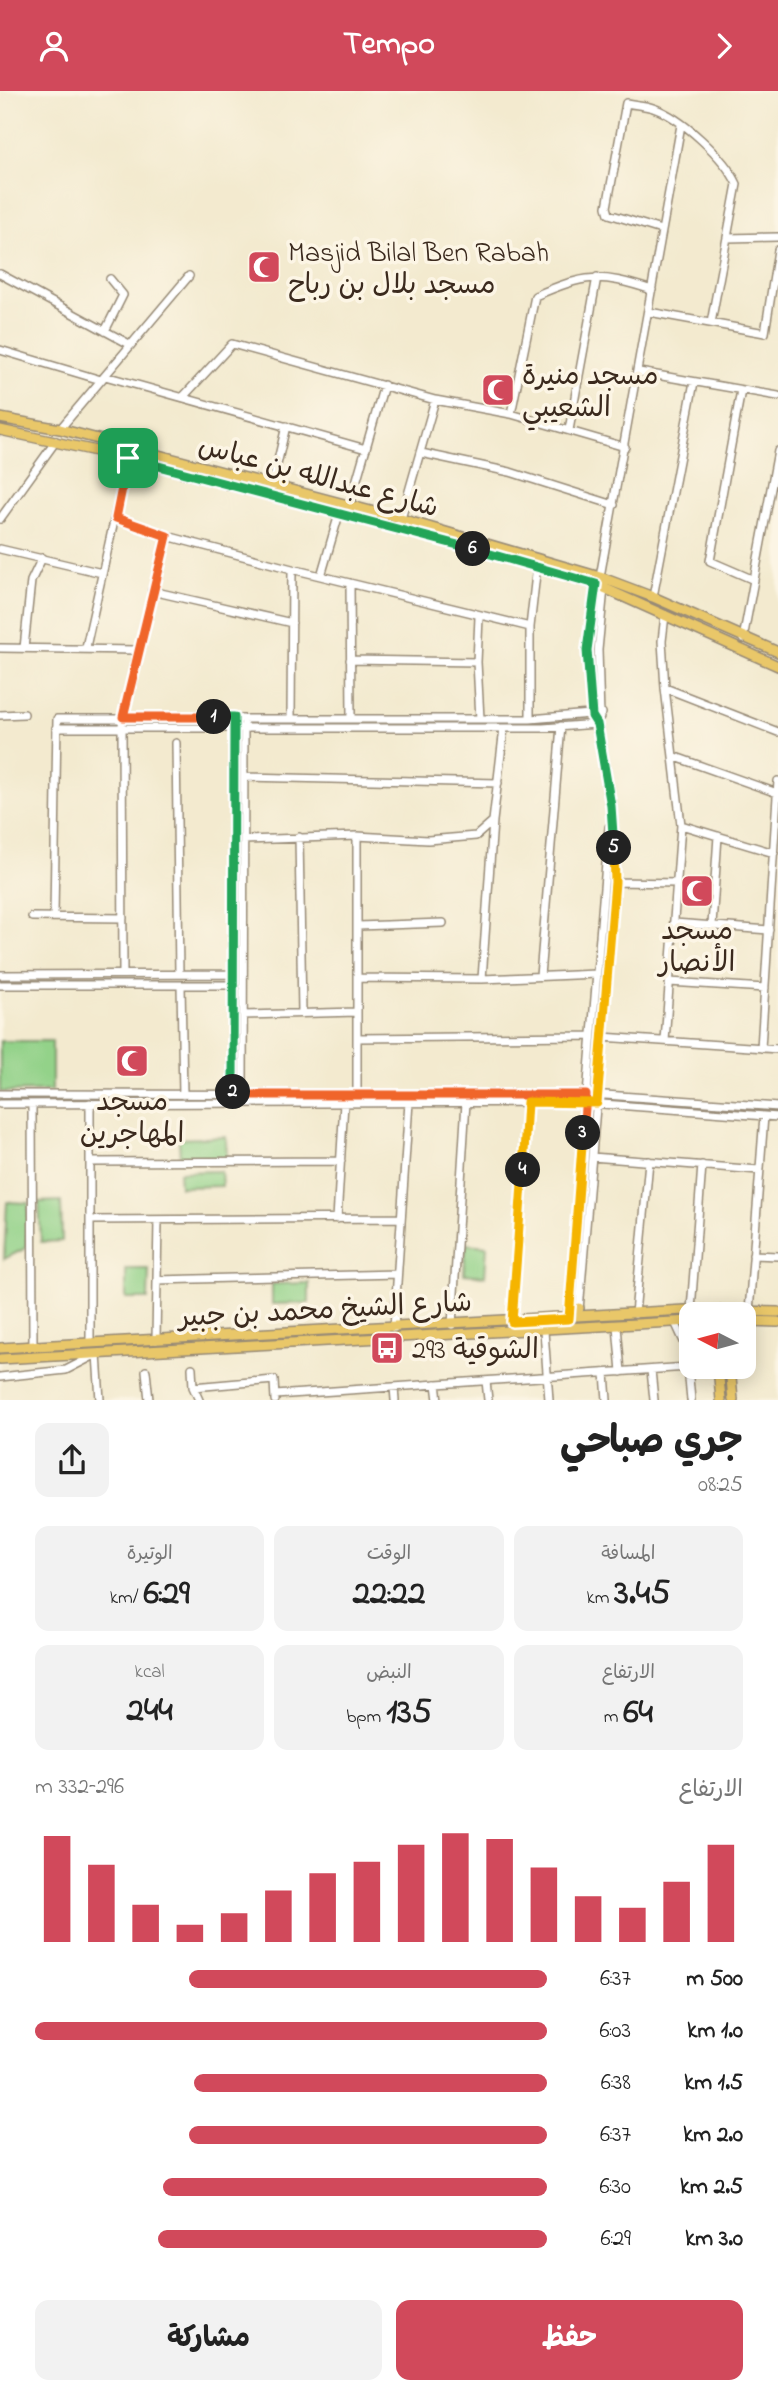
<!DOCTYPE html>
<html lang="ar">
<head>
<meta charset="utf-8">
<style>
  body { margin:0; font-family:"Indie Flower","Playpen Sans Arabic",sans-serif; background:#f2f2f2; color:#222; direction:rtl; height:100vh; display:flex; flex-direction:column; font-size:26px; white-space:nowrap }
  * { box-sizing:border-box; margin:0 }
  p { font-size:23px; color:#767676 }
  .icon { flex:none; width:38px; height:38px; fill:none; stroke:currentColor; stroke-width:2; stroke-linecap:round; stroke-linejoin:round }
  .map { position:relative; height:1309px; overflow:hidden; direction:ltr }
  .panel { display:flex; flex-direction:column; background:#fff; flex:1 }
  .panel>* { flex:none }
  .needle { width:46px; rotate:276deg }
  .tools { position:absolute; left:679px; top:1211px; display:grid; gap:14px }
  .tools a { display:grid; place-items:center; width:77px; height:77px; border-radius:14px; background:#fff; box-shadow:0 4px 18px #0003; font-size:35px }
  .pin { position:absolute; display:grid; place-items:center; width:60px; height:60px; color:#fff; margin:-30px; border-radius:14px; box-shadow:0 4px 10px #0006 }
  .km { position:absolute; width:35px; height:35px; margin:-18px; border-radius:50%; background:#222; color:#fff; font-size:19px; line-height:35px; text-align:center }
  .round { display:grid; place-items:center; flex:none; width:74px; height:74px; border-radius:14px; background:#f2f2f2 }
  .head { display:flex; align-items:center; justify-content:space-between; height:119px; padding:0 35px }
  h1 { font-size:38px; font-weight:700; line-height:52px }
  .metrics { display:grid; grid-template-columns:repeat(3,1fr); gap:10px; height:119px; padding:7px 35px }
  .metrics div { display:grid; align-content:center; border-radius:14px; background:#f2f2f2; text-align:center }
  .metrics b { font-size:35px; font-weight:700 }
  .metrics small { font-size:19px; font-weight:400 }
  .metrics p { font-size:19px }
  .chart { height:196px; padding:14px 35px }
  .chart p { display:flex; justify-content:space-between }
  .chart svg { width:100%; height:126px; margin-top:7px; stroke:#d1495b; stroke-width:6 }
  .primary-button { display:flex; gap:14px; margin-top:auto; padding:14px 35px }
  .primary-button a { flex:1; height:80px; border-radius:14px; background:#d1495b; color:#fff; font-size:28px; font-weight:700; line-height:80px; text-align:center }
  .primary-button a+a { background:#f2f2f2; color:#222 }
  ul { padding:0 35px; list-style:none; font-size:23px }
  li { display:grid; grid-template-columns:112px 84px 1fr; align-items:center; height:52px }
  li i { height:18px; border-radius:9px; background:#d1495b }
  header { display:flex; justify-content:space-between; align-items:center; height:91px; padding:0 35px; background:#d1495b; color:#fff; font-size:32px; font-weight:700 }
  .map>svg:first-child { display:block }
  .green { fill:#93d289; stroke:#677e54; stroke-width:2 }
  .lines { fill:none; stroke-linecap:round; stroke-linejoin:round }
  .minor-casing { stroke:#978a76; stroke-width:10 }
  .major-casing { stroke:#978a76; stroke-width:12 }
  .minor { stroke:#fff; stroke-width:7 }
  .major { stroke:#e9c769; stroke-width:9 }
  .split-1-casing { stroke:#fff; stroke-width:14 }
  .split-2-casing { stroke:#fff; stroke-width:14 }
  .split-3-casing { stroke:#fff; stroke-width:14 }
  .split-4-casing { stroke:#fff; stroke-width:14 }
  .split-5-casing { stroke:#fff; stroke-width:14 }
  .split-6-casing { stroke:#fff; stroke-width:14 }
  .split-7-casing { stroke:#fff; stroke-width:14 }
  .split-1 { stroke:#f0652b; stroke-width:9 }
  .split-2 { stroke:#22a559; stroke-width:9 }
  .split-3 { stroke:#f0652b; stroke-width:9 }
  .split-4 { stroke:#f5b400; stroke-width:9 }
  .split-5 { stroke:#f5b400; stroke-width:9 }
  .split-6 { stroke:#22a559; stroke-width:9 }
  .split-7 { stroke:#22a559; stroke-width:9 }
  .labels { text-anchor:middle; stroke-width:7; stroke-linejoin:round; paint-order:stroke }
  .poi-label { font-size:28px; fill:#3b2a1e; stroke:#fcf5e5; text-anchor:start }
  .street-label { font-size:28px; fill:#3b2a1e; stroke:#fcf5e5 }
</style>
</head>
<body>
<header><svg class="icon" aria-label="forward" viewBox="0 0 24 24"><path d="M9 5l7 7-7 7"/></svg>Tempo<svg class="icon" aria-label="person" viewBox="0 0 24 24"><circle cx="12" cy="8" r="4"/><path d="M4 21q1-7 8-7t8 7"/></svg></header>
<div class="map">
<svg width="778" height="1309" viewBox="0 0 778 1309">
  <rect width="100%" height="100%" fill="#fcf5e5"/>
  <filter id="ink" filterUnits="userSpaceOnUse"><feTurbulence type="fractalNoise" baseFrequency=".0143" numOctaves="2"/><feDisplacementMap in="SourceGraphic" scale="14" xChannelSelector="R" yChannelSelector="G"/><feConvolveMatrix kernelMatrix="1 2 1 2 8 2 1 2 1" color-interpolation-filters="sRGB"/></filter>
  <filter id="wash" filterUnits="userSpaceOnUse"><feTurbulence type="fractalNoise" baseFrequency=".00686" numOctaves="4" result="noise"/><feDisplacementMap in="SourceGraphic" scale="28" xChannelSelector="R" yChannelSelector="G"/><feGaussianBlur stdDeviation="1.57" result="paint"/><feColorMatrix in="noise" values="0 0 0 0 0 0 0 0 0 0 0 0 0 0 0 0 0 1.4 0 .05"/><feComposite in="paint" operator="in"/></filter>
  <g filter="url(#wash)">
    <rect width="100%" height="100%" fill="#f3eacf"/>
    <path class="green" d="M0 950H52V1000L0 1001Z
      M226 1046 227 1068 180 1069 179 1048Z
      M221 1080 222 1095 180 1096 179 1081Z
      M61 1110 62 1150 41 1151 39 1111Z
      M7 1111 29 1112 26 1157 4 1168Z
      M466 1153 487 1155 485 1185 464 1183Z
      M126 1178H149L148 1208H126Z
      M309 1192V1212L272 1213V1193Z"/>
  </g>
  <g filter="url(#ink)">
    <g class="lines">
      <defs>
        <path id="minor" d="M661 139 609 123 607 116 626 12C635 14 644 14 653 17 681 26 725 67 737 93L711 232
          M727 147 778 146
          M0 183 131 254
          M649 221 765 242 778 159
          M105 240 123 204 110 188
          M0 259 101 289
          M639 281 778 305
          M105 285 366 358
          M741 299 710 470 754 489
          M183 306 232 253 435 309 511 323 625 356
          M511 323 535 205C586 183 599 182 652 199
          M60 338 189 185
          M569 339 597 186
          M421 362 510 381 614 414
          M272 395 286 335
          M349 416 384 294
          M116 427 167 445 292 478 530 536
          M0 428 56 350
          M401 428 435 309
          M0 458 102 482
          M321 485 339 423
          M600 486 681 34
          M350 492 351 627
          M152 500 292 532
          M653 506 694 291
          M665 524 662 550 665 597 681 734 665 950
          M479 526 477 571 480 628
          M743 548 778 360
          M86 556 128 367
          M0 557 137 559
          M24 557 31 490 42 467
          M350 569 477 571
          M665 597 778 641
          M0 624 24 623
          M123 626 167 445
          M600 626 598 559 604 497
          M291 627 292 478
          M530 628V536L537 474
          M122 634 123 883
          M56 637H543L597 633
          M176 652 179 883
          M673 665 777 702
          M244 686 498 692
          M681 734 774 762
          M357 745V1004
          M299 746 302 922
          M244 749 357 745 428 749 476 745 493 730 504 637
          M615 791 677 792
          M54 825 57 628H530L602 622
          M32 826 123 827
          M674 832 769 839
          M712 834 718 745
          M358 835 443 832
          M0 884 234 883
          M540 885 561 635
          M357 887 482 888 596 883
          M482 888 493 730
          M669 891 765 897
          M0 894H234
          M181 894 183 1004
          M243 924 357 921
          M602 946 778 958
          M357 947 591 945
          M761 957 778 690
          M0 1003 605 1004 778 1016
          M233 1004 234 631
          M243 1004 244 634
          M0 1013 575 1011 778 1026
          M32 1013 33 1255
          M592 1066 759 1079
          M90 1071 341 1070
          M337 1128 344 1012
          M90 1129 401 1127
          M753 1164 778 1165
          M157 1189 397 1183
          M579 1219 615 791 611 715 597 633 592 625 587 559 595 493
          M691 1219 702 1074
          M749 1221 764 1025
          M569 1223 609 736
          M635 1223 649 1070
          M512 1231 527 1011
          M675 1231 686 1255 691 1309
          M452 1234 466 1011
          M617 1235 621 1281
          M394 1237 409 1011
          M544 1240 549 1309
          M156 1249 158 1129
          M90 1252V1012
          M192 1277 193 1296 199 1309
          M651 1279 654 1309
          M146 1280 149 1309
          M605 1282 607 1309
          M0 1286 66 1279 97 1263 100 1309
          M486 1290 488 1309
          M436 1293 438 1309
          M193 1296 274 1289 275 1309
          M394 1296 395 1309
          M275 1304 688 1276"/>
        <path id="major" d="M0 327 60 338 401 428 600 486 653 506 778 561
          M0 339 128 367 537 474 595 493 778 575
          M569 1219 575 1222 579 1217
          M744 1230 778 1231
          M0 1257 685 1219 778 1221
          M0 1268 691 1230
          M718 1276 721 1309
          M730 1276 733 1309"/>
      </defs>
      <use href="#minor" class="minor-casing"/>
      <use href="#major" class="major-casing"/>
      <use href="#minor" class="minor"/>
      <use href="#major" class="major"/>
    </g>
  </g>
  <g class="lines" filter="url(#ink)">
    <defs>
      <path id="split-1" d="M128 367 116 427 167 445 123 626H214"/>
      <path id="split-2" d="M214 626H234L233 1001"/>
      <path id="split-3" d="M233 1001V1004H586L583 1042"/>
      <path id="split-4" d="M523 1079 512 1231 569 1228 583 1042"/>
      <path id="split-5" d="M523 1079 527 1011 597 1012 615 791 614 757"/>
      <path id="split-6" d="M473 458 596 493 587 559 592 625 597 633 611 715 614 757"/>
      <path id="split-7" d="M128 367 473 458"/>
    </defs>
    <use href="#split-1" class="split-1-casing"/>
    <use href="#split-2" class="split-2-casing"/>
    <use href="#split-3" class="split-3-casing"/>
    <use href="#split-4" class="split-4-casing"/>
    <use href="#split-5" class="split-5-casing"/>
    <use href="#split-6" class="split-6-casing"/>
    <use href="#split-7" class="split-7-casing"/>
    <use href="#split-1" class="split-1"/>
    <use href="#split-2" class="split-2"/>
    <use href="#split-3" class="split-3"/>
    <use href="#split-4" class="split-4"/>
    <use href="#split-5" class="split-5"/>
    <use href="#split-6" class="split-6"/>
    <use href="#split-7" class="split-7"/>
  </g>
  <defs>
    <symbol id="mosque-square" viewBox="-11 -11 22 22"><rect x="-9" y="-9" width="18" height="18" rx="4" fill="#d1495b" stroke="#fcf5e5"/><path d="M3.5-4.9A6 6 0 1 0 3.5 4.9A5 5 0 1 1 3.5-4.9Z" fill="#fff"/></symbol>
    <symbol id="bus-square" viewBox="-11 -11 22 22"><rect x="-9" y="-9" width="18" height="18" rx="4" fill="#d1495b" stroke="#fcf5e5"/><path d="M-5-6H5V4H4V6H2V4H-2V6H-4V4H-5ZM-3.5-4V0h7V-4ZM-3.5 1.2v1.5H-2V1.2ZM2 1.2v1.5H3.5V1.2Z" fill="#fff"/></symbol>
  </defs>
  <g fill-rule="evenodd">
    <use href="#mosque-square" x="245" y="157" width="38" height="38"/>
    <use href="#mosque-square" x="479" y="280" width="38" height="38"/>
    <use href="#mosque-square" x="678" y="781" width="38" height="38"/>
    <use href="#mosque-square" x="113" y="951" width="38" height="38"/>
    <use href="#bus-square" x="368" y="1238" width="38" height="38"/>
  </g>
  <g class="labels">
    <g class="poi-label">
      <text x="288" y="170">Masjid Bilal Ben Rabah<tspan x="288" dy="32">مسجد بلال بن رباح</tspan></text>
      <text x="522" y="293">مسجد منيرة<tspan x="522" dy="32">الشعيبي</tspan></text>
      <text x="697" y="848" text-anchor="middle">مسجد<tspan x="697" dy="32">الأنصار</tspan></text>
      <text x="132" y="1019" text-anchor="middle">مسجد<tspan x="132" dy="32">المهاجرين</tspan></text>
      <text x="412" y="1267">الشوقية 293</text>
    </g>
    <g class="street-label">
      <text transform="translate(319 384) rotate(15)" y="10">شارع عبدالله بن عباس</text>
      <text transform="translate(325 1217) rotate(-3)" y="10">شارع الشيخ محمد بن جبير</text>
    </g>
  </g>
</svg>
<div class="tools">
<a><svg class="needle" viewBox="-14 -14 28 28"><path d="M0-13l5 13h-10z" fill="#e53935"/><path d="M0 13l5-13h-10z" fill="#767676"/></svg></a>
</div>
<div class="pin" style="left:128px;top:367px;background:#1e9e55"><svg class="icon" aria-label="arrive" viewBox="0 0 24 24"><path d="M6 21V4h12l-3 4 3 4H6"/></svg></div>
<b class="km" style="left:214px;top:626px">1</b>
<b class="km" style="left:233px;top:1001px">2</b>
<b class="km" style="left:583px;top:1042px">3</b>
<b class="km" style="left:523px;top:1079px">4</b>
<b class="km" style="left:614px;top:757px">5</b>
<b class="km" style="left:473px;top:458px">6</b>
</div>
<section class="panel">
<div class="head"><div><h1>جري صباحي</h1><p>08:25</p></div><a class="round"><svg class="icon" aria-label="share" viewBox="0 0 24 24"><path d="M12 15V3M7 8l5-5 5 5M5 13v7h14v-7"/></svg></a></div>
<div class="metrics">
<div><p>المسافة</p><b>3.45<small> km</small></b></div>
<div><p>الوقت</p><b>22:22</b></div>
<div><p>الوتيرة</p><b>6:29<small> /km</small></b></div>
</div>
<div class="metrics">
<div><p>الارتفاع</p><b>64<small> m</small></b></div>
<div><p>النبض</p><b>135<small> bpm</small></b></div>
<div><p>kcal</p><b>244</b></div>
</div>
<div class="chart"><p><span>الارتفاع</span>296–332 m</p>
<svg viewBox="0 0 160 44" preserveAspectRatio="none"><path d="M5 44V7M15 44V17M25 44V31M35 44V38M45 44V34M55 44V26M65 44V20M75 44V16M85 44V10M95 44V6M105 44V8M115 44V18M125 44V28M135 44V32M145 44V23M155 44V10"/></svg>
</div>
<ul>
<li><b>500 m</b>6:37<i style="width:70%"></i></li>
<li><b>1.0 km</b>6:03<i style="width:100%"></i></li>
<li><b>1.5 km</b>6:38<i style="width:69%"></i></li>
<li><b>2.0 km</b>6:37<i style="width:70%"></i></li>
<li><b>2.5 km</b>6:30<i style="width:75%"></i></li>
<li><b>3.0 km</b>6:29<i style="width:76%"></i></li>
</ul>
<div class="primary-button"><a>حفظ</a><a>مشاركة</a></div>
</section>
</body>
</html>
